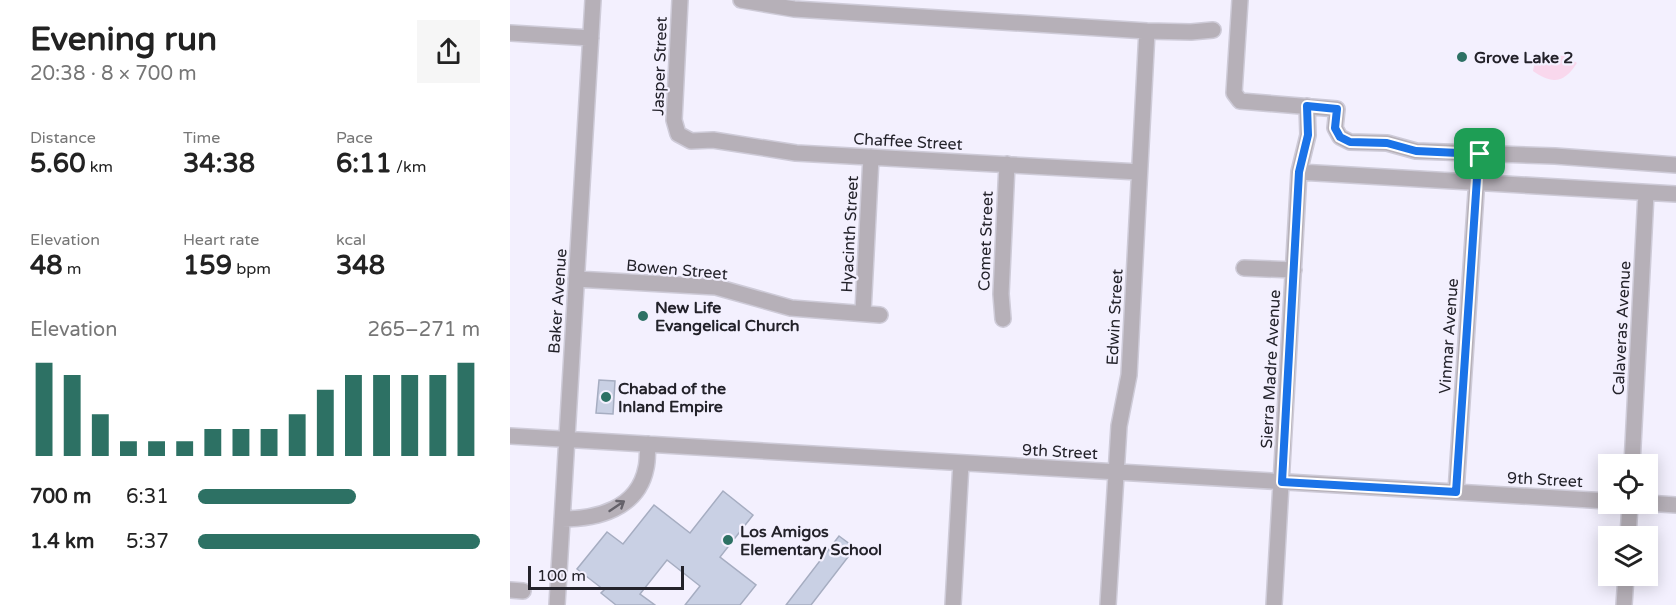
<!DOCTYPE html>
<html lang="en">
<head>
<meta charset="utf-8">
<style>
  body { margin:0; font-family:"Varela Round",sans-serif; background:#f6f6f6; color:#222; height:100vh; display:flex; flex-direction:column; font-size:22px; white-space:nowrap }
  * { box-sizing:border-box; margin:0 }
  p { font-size:20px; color:#767676 }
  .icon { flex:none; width:33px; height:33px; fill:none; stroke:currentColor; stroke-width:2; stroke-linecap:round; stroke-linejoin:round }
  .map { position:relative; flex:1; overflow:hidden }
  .side { display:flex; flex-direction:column; background:#fff; width:510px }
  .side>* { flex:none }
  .tools { position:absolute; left:1088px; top:454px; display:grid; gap:12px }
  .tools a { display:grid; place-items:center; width:60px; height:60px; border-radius:0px; background:#fff; box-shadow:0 3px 15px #0003; font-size:30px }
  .scale { position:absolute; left:18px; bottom:15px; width:156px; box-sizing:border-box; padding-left:6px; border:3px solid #23222a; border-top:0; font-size:16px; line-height:21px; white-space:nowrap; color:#23222a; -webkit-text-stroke:4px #f3f0fe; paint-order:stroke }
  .pin { position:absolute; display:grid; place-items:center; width:51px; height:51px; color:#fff; margin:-26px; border-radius:12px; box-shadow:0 3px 9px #0006 }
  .round { display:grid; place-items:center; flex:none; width:63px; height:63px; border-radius:0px; background:#f6f6f6 }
  .summary { display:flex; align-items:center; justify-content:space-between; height:102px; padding:0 30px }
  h1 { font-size:33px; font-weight:700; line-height:45px }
  .stats { display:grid; grid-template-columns:repeat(3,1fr); gap:9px; height:102px; padding:6px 30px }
  .stats div { display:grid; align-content:center }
  .stats b { font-size:26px; font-weight:700 }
  .stats small { font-size:16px; font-weight:400 }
  .stats p { font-size:16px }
  .chart { height:168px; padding:12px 30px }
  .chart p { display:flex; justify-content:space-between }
  .chart svg { width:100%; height:108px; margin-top:6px; stroke:#2d7164; stroke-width:6 }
  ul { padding:0 30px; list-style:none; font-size:20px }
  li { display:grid; grid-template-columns:96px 72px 1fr; align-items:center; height:45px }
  li i { height:15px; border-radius:8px; background:#2d7164 }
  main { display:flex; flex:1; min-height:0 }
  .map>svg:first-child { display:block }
  .green { fill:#f9d8ed }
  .building { fill:#c9d0e4; stroke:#a6adc1; stroke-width:1.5 }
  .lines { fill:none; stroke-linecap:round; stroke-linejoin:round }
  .minor-casing { stroke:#cecbd8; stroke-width:18 }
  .minor { stroke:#b6b0b8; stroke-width:15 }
  .oneway { stroke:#65626a }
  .route-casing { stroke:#fff; stroke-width:12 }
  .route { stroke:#1a73e8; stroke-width:8 }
  .poi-dot { fill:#2d7164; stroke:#f3f0fe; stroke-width:2 }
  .labels { text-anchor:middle; stroke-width:4.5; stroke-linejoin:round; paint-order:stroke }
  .poi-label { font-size:16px; font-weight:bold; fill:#23222a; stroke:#f3f0fe; text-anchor:start }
  .street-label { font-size:16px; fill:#23222a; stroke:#f3f0fe }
</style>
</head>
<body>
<main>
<section class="side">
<div class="summary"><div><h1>Evening run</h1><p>20:38 · 8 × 700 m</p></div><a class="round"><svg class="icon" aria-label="share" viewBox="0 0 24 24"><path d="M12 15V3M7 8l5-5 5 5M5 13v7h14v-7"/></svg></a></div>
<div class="stats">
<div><p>Distance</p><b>5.60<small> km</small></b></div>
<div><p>Time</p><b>34:38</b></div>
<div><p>Pace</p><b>6:11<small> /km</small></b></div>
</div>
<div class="stats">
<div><p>Elevation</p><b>48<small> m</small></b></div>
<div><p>Heart rate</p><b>159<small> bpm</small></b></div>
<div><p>kcal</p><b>348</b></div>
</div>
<div class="chart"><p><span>Elevation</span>265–271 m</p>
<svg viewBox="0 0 160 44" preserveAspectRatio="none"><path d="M5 44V6M15 44V11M25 44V27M35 44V38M45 44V38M55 44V38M65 44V33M75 44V33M85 44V33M95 44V27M105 44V17M115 44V11M125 44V11M135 44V11M145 44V11M155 44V6"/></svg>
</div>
<ul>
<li><b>700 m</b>6:31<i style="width:56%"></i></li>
<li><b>1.4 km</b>5:37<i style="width:100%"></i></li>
</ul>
</section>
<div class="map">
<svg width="1166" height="605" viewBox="0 0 1166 605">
  <rect width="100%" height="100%" fill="#f3f0fe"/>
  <path class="green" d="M1036 55 1055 56 1067 63C1054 84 1041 84 1023 71L1025 60Z"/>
  <path class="building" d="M89 380 105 381 103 414 86 413Z
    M213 491 243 515 210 557 246 585 230 605H175L190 586 157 560 130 594 145 605H106L91 593 94 590 67 569 97 532 113 544 144 505 180 533Z
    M329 536 345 548 301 605H276Z"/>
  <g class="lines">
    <defs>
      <path id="minor" d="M170 0 164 120 168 134 181 141 203 140 286 153 629 172
        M231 0 284 9 637 31 681 32 703 30
        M730 0 724 93 730 101 827 109 825 128 830 137 840 142 877 143 906 151 1045 156 1166 165
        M0 33 81 38
        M789 172 1166 194
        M734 268 784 270
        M66 279 206 287 281 308 370 315
        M353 312 361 157
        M493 319 491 294 497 164
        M0 436 1098 501
        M1122 465 1136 193
        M946 492 967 178 970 154
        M1137 503 1166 505
        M52 519C87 519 128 509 136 468 138 460 137 452 138 444
        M1118 537 1120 504
        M0 590 13 591
        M47 605 83 0
        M443 605 451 463
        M598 605 609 426 619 375 637 31
        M764 605 789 172 798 135 797 106
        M1114 605 1116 576"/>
    </defs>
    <use href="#minor" class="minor-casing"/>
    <use href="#minor" class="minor"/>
  </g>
  <defs><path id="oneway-shaft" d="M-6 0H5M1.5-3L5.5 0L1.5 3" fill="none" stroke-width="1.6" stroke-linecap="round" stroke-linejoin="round" transform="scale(1.5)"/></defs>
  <use class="oneway" href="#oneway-shaft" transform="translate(107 506) rotate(-34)"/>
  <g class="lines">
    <defs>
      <path id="route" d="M797 106 827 109 825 128 830 137 840 142 877 143 906 151 970 154 967 178 946 492 772 482 789 172 798 135Z"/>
    </defs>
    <use href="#route" class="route-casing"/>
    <use href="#route" class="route"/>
  </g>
  <g class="poi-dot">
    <circle cx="952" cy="57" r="6"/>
    <circle cx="133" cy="316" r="6"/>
    <circle cx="96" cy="397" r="6"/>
    <circle cx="218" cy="540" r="6"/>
  </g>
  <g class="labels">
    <g class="poi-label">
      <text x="964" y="63">Grove Lake 2</text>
      <text x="145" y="313">New Life<tspan x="145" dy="18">Evangelical Church</tspan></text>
      <text x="108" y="394">Chabad of the<tspan x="108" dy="18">Inland Empire</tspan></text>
      <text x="230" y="537">Los Amigos<tspan x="230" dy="18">Elementary School</tspan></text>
    </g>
    <g class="street-label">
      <text transform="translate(149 66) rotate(-88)" y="6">Jasper Street</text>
      <text transform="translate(398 141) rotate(3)" y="6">Chaffee Street</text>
      <text transform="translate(339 234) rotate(-87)" y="6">Hyacinth Street</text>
      <text transform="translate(475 241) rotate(-88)" y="6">Comet Street</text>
      <text transform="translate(167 269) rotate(5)" y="6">Bowen Street</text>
      <text transform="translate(47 301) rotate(-86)" y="6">Baker Avenue</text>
      <text transform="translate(604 317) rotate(-87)" y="6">Edwin Street</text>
      <text transform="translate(1111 328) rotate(-87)" y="6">Calaveras Avenue</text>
      <text transform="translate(938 336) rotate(-86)" y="6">Vinmar Avenue</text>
      <text transform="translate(760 369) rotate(-87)" y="6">Sierra Madre Avenue</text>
      <text transform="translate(550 451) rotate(3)" y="6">9th Street</text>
      <text transform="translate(1035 479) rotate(3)" y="6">9th Street</text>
    </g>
  </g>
</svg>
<div class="tools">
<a><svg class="icon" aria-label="locate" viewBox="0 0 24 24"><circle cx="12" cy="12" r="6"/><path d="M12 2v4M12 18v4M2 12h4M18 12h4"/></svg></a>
<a><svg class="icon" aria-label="layers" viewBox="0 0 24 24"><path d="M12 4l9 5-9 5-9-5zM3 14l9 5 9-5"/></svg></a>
</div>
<div class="scale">100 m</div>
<div class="pin" style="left:970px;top:154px;background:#1e9e55"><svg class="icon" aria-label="arrive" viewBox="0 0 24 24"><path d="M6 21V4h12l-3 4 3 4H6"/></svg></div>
</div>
</main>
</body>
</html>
